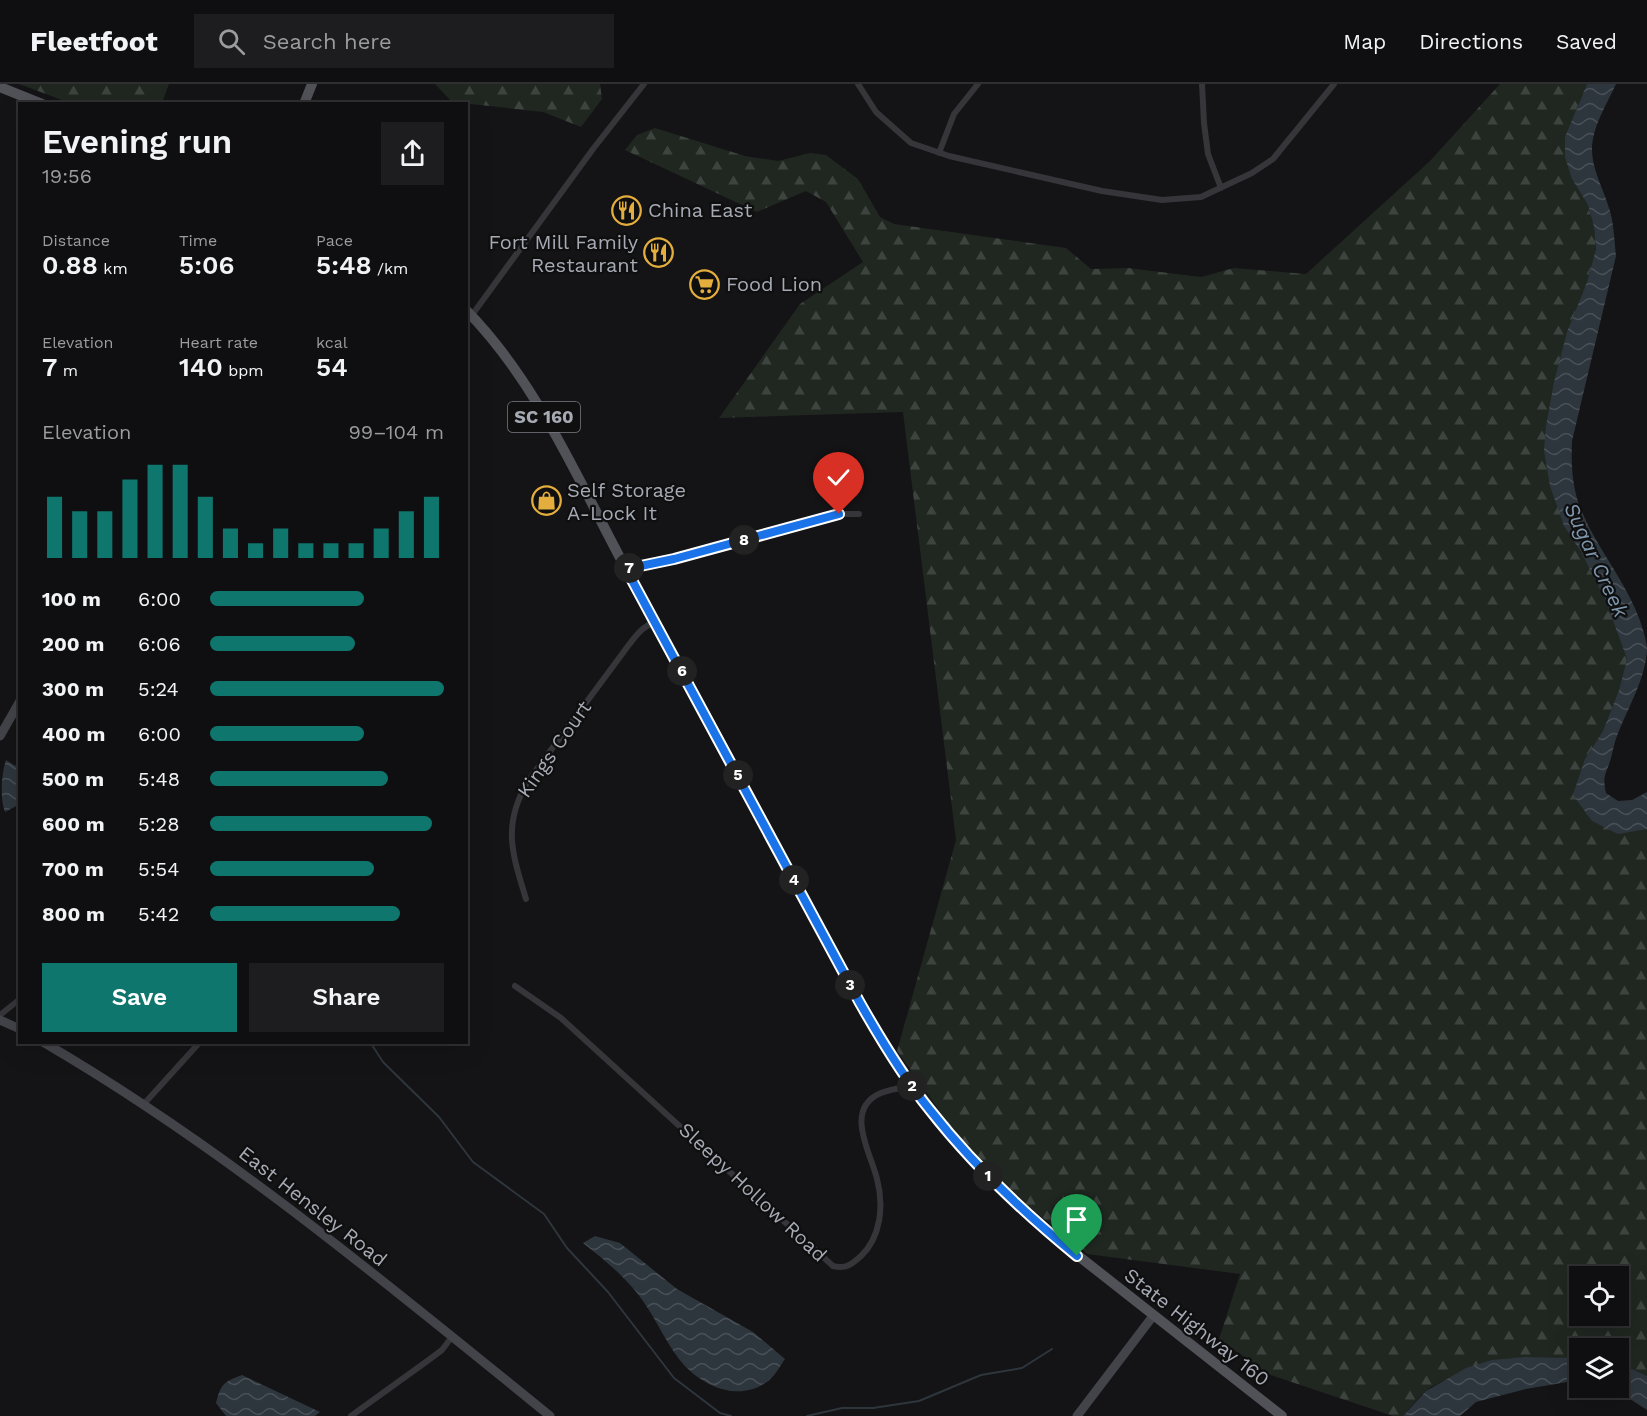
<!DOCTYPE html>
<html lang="en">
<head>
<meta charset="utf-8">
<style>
  body { margin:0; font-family:"Work Sans",sans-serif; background:#1d1c1e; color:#f1f3f6; height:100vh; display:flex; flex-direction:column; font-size:22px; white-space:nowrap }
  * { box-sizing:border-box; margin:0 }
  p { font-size:20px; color:#9b9c9f }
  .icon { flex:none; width:33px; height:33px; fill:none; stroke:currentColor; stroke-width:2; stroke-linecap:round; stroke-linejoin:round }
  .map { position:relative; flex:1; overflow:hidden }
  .side { position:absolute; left:18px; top:18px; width:450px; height:942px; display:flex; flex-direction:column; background:#0f0e10; border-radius:0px; box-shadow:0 6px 24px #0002,0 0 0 2px #2f2e30 }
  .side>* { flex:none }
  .tools { position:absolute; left:1569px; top:1182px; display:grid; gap:12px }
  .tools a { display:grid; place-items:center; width:60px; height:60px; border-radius:0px; background:#0f0e10; box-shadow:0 6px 24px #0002,0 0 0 2px #2f2e30; font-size:30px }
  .pin { position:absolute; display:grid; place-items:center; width:51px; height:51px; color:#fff; margin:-62px -26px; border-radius:50% 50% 50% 0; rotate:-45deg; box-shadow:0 0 6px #0007 }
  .pin .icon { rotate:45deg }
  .km { position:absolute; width:30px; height:30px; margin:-15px; border-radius:50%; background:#222; color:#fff; font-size:16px; line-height:30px; text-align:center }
  .round { display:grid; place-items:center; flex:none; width:63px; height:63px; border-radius:0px; background:#1d1c1e }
  .headline { display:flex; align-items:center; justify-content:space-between; height:102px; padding:0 24px }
  h1 { font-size:33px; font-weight:600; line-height:45px }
  .figures { display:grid; grid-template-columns:repeat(3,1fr); gap:9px; height:102px; padding:6px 24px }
  .figures div { display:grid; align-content:center }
  .figures b { font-size:26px; font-weight:600 }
  .figures small { font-size:16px; font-weight:400 }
  .figures p { font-size:16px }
  .chart { height:168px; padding:12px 24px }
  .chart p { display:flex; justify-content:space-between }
  .chart svg { width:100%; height:108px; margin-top:6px; stroke:#0f766e; stroke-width:6 }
  .button { display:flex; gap:12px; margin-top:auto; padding:12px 24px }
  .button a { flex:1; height:69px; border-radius:0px; background:#0f766e; color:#fff; font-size:24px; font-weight:600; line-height:69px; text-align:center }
  .button a+a { background:#1d1c1e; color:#f1f3f6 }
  ul { padding:0 24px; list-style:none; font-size:20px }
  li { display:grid; grid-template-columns:96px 72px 1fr; align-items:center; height:45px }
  li i { height:15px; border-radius:8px; background:#0f766e }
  header { display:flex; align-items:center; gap:36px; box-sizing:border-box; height:84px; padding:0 30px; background:#0f0e10; border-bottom:2px solid #2f2e30 }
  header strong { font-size:28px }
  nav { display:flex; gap:33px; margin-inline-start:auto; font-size:21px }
  .search { width:420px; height:54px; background:#1d1c1e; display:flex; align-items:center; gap:15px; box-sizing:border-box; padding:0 21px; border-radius:0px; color:#9b9c9f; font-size:22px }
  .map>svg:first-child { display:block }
  .forest { fill:url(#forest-firs); fill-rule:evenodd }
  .water { fill:url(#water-waves) }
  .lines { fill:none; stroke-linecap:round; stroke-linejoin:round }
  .stream { stroke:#2e363d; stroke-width:2 }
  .minor { stroke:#35353a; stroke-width:6 }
  .secondary { stroke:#434449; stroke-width:9 }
  .primary { stroke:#515258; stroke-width:10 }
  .route-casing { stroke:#fff; stroke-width:12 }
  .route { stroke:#1a73e8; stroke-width:8 }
  .labels { text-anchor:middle; stroke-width:4.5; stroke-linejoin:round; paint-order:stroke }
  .shield { fill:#0f0f10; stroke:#797c83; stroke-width:1.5 }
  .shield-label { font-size:18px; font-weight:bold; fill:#a6aab4 }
  .poi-label { font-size:20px; fill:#a6aab4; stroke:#0f0f10; text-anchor:start }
  .street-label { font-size:20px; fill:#a6aab4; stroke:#0f0f10 }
  .water-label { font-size:21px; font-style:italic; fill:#7f97ad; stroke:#0f0f10 }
</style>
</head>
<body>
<header>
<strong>Fleetfoot</strong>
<div class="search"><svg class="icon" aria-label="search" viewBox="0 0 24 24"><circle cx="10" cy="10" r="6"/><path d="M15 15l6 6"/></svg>Search here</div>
<nav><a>Map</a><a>Directions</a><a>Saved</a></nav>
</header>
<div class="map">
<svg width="1647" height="1332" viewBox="0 0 1647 1332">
  <defs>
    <pattern id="forest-firs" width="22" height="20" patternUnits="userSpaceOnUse" patternTransform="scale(1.5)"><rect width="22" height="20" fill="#202721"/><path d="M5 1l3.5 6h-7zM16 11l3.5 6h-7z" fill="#3d443f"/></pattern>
    <pattern id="water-waves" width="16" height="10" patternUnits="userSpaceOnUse" patternTransform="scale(1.5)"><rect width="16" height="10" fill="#2e363d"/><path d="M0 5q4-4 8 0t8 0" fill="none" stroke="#495057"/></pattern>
  </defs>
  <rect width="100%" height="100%" fill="#141315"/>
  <path class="forest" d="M19 0H169L162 19H70Z
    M435 0H600L602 15 581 43 543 28 452 18Z
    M1500 0H1587L1576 26 1572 95 1588 121 1594 143 1596 165 1587 198 1567 249 1564 442 1581 468 1605 515 1627 575 1619 606 1603 647 1585 675 1592 737 1618 749 1647 745V1292L1619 1279 1618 1264H1580L1579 1274C1530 1274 1493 1268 1449 1294 1441 1298 1431 1302 1425 1308 1417 1315 1410 1324 1403 1332H1393L1268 1290 1219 1255 1240 1190 1087 1170 1016 1112 954 1047 897 967 956 756 903 328 719 334 800 220 863 178 826 118 806 107 757 128 625 66 637 51 655 44 745 72 778 77 810 69 826 71 858 95 880 133 894 140 1066 164 1091 185 1128 184 1201 193 1234 184 1306 190 1430 77ZM1580 1192H1618V1232H1580Z"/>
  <path class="water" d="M1587 0H1616C1607 20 1592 43 1592 66 1592 85 1603 104 1608 121 1614 137 1614 155 1616 172L1572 357C1571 380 1572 406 1582 428 1601 473 1639 512 1647 563 1647 593 1627 625 1617 652 1614 659 1613 667 1611 674 1606 691 1602 691 1606 709L1618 717 1632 716 1647 708V745L1618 750 1592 737 1573 711 1585 675 1603 647 1619 606 1627 575 1605 515 1581 468 1564 442 1550 402 1544 366 1546 342 1554 298 1567 248 1587 198 1596 165 1594 143 1588 121 1572 95 1565 73V53Z
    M6 676 19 684 20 720 5 728C0 715 1 691 6 676Z
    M595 1152 620 1159 677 1205 753 1248 785 1275C780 1282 775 1292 768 1297 738 1320 699 1301 679 1275 663 1254 654 1230 637 1209 622 1190 602 1174 583 1159Z
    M1524 1273 1579 1274V1298L1573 1297 1526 1305 1476 1318 1460 1332H1403L1426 1307 1466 1284 1492 1276Z
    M1619 1279 1647 1292V1326L1624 1311 1604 1304H1618Z
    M242 1291 320 1328 315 1332H226L216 1319C221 1300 223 1298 242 1291Z"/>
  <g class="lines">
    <path class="stream" d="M370 958 383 978 439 1033 473 1078 544 1130 567 1164 608 1208 674 1294 720 1329 731 1332
      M807 1332 842 1324H873L919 1317 981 1291 1022 1284 1052 1265"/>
    <path class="minor" d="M858 0 876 28 911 59 949 72 1102 107 1162 116 1201 113 1252 89 1273 75 1334 0
      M1202 0 1204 39 1208 70 1221 104
      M939 69 954 30 978 0
      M472 231 593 65 644 0
      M626 485 674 475 840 430H859
      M526 815C512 769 502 741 528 697L628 562C636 552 642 542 656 538
      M515 902 561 934 833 1182C846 1185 851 1181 861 1172 881 1153 884 1121 877 1095 871 1069 843 1025 881 1009 891 1005 902 1004 912 1002
      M0 931 20 915
      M143 1021 200 958
      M351 1332 430 1275 442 1266 451 1254"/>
    <path class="secondary" d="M0 652 20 617
      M0 936 20 945
      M43 958C225 1064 387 1200 550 1332
      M1077 1332 1153 1232"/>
    <path class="primary" d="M0 3 42 20
      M304 20 312 0
      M466 226C537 298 578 396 625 483 704 628 782 773 860 919 913 1010 968 1078 1048 1148L1282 1332"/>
  </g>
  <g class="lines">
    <defs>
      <path id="route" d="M839 430 674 475 626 485 860 919C881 956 903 993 930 1026 973 1081 1023 1128 1077 1172"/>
    </defs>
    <use href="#route" class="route-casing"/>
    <use href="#route" class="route"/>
  </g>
  <defs>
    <symbol id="restaurant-ring" viewBox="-11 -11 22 22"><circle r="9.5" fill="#0f0f10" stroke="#e3ae3d" stroke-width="1.5"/><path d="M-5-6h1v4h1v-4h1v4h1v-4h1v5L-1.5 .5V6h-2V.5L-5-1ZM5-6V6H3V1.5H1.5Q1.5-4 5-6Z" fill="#e3ae3d"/></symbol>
    <symbol id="supermarket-ring" viewBox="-11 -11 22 22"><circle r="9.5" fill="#0f0f10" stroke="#e3ae3d" stroke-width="1.5"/><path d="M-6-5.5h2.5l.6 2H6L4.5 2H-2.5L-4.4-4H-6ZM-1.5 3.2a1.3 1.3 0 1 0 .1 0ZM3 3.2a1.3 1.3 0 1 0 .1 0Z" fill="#e3ae3d"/></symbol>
    <symbol id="shop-ring" viewBox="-11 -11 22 22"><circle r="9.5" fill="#0f0f10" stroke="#e3ae3d" stroke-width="1.5"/><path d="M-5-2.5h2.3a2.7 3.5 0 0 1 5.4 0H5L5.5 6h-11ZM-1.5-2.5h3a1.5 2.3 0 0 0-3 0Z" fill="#e3ae3d"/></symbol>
  </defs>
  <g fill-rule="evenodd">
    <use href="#restaurant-ring" x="610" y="110" width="33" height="33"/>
    <use href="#restaurant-ring" x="642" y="152" width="33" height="33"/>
    <use href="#supermarket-ring" x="688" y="184" width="33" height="33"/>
    <use href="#shop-ring" x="530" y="400" width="33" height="33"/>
  </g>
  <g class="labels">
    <rect class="shield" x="508" y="318" width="72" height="30" rx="4.5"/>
    <g class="shield-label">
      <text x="544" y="339">SC 160</text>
    </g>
    <g class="poi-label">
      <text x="648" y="133">China East</text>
      <text x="638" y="165" text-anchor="end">Fort Mill Family<tspan x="638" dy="23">Restaurant</tspan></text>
      <text x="726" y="207">Food Lion</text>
      <text x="567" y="413">Self Storage<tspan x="567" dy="23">A-Lock It</tspan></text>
    </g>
    <g class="street-label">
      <text transform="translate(554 665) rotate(-55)" y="7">Kings Court</text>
      <text transform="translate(753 1108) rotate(43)" y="7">Sleepy Hollow Road</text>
      <text transform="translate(313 1122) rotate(38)" y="7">East Hensley Road</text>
      <text transform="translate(1197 1243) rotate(38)" y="7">State Highway 160</text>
    </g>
    <g class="water-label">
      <text transform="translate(1596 476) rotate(65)" y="7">Sugar Creek</text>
    </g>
  </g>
</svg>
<div class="tools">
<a><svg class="icon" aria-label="locate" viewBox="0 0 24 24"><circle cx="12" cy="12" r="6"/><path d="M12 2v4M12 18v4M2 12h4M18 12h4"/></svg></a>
<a><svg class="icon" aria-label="layers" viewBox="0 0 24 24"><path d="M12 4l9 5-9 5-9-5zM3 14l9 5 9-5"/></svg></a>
</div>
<div class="pin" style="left:1077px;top:1172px;background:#1e9e55"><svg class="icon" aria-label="arrive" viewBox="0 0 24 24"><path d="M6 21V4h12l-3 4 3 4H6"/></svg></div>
<div class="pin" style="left:839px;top:430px;background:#d93025"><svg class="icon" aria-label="check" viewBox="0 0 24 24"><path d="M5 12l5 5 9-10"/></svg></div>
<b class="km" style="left:988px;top:1092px">1</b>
<b class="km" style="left:912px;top:1002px">2</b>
<b class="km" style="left:850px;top:901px">3</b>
<b class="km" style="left:794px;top:796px">4</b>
<b class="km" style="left:738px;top:691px">5</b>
<b class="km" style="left:682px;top:587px">6</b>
<b class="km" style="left:629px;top:484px">7</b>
<b class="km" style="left:744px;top:456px">8</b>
<section class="side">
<div class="headline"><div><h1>Evening run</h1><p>19:56</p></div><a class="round"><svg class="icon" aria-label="share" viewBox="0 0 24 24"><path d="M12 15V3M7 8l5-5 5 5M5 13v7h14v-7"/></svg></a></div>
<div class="figures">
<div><p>Distance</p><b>0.88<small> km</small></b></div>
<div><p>Time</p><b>5:06</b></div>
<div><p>Pace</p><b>5:48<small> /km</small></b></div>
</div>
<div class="figures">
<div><p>Elevation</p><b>7<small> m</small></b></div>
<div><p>Heart rate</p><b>140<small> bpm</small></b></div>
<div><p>kcal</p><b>54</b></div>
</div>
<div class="chart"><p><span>Elevation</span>99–104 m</p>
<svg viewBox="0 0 160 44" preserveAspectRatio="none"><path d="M5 44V19M15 44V25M25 44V25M35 44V12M45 44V6M55 44V6M65 44V19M75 44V32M85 44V38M95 44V32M105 44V38M115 44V38M125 44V38M135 44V32M145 44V25M155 44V19"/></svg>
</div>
<ul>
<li><b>100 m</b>6:00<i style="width:66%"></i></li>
<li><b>200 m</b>6:06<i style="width:62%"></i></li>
<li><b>300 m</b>5:24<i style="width:100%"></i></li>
<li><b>400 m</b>6:00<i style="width:66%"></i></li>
<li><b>500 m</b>5:48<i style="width:76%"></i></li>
<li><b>600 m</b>5:28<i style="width:95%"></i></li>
<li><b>700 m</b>5:54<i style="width:70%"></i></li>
<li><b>800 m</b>5:42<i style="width:81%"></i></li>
</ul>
<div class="button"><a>Save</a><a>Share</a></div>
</section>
</div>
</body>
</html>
